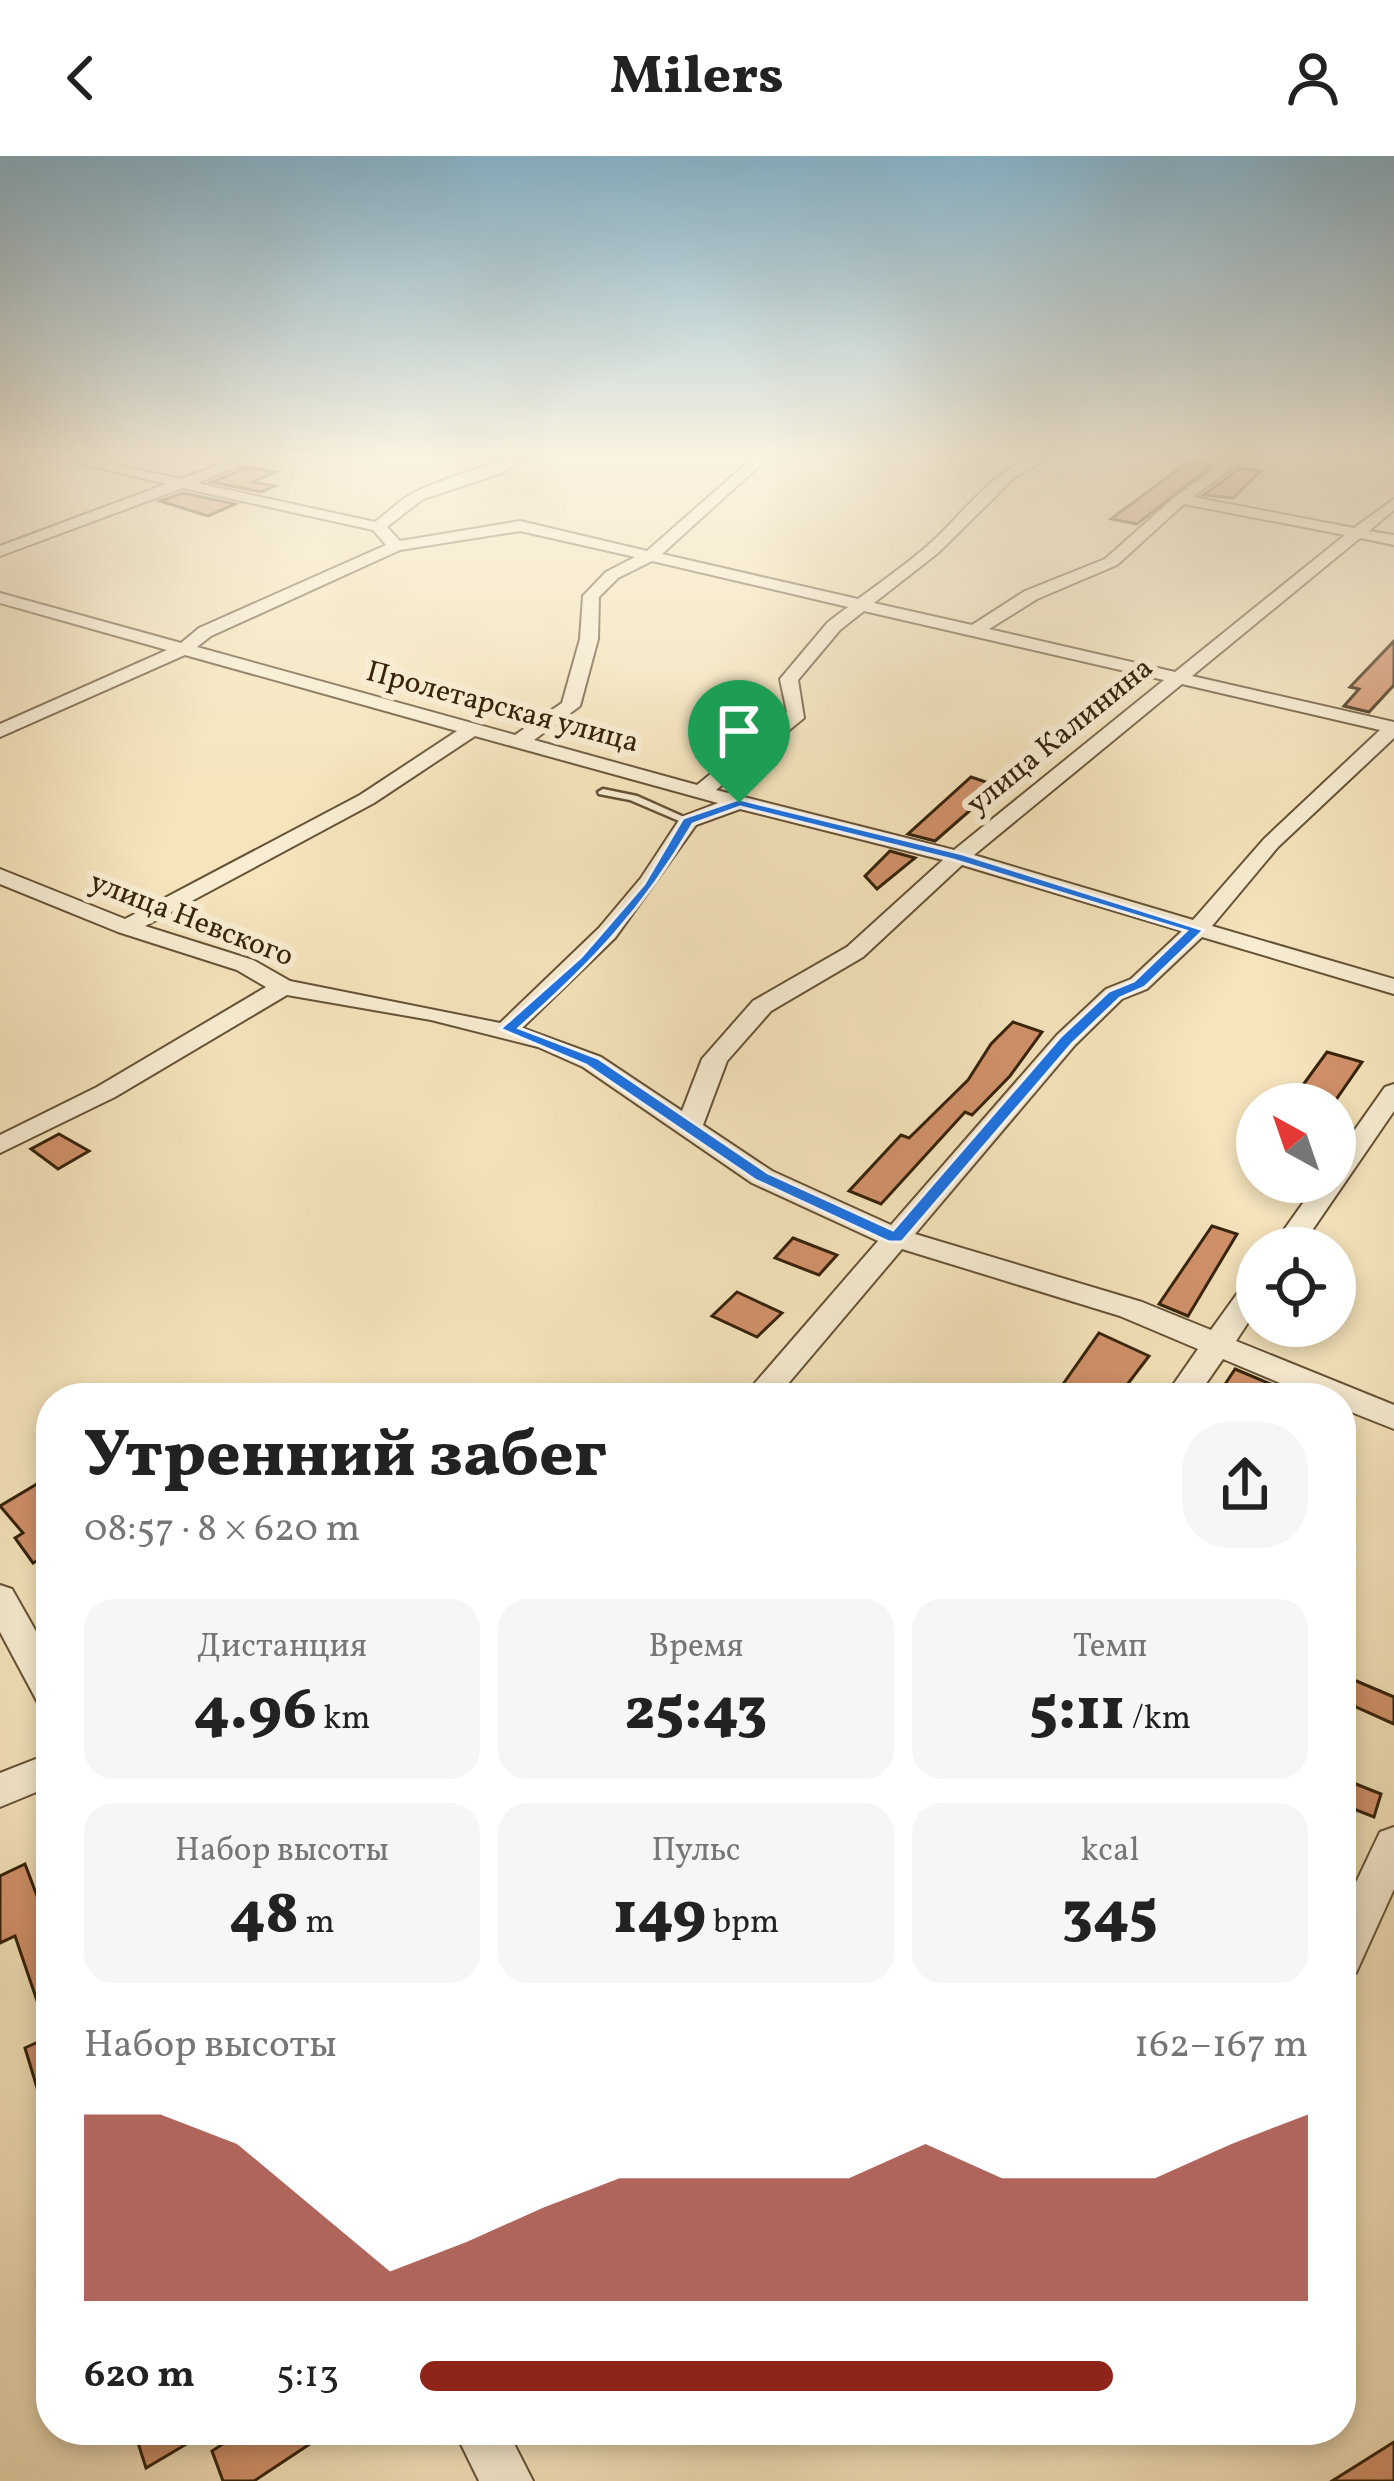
<!DOCTYPE html>
<html lang="ru">
<head>
<meta charset="utf-8">
<style>
  body { margin:0; font-family:Vollkorn,serif; background:#f6f6f6; color:#222; height:100vh; display:flex; flex-direction:column; font-size:45px; white-space:nowrap }
  * { box-sizing:border-box; margin:0 }
  p { font-size:39px; color:#767676 }
  .icon { flex:none; width:66px; height:66px; fill:none; stroke:currentColor; stroke-width:2; stroke-linecap:round; stroke-linejoin:round }
  .map { position:relative; flex:1; overflow:hidden }
  .sheet { position:absolute; left:36px; top:1227px; width:1320px; height:1062px; display:flex; flex-direction:column; background:#fff; border-radius:48px; box-shadow:0 6px 18px #0003 }
  .sheet>* { flex:none }
  .needle { width:78px; rotate:320deg }
  .buttons { position:absolute; left:1236px; top:927px; display:grid; gap:24px }
  .buttons a { display:grid; place-items:center; width:120px; height:120px; border-radius:50%; background:#fff; box-shadow:0 6px 18px #0003; font-size:60px }
  .pin { position:absolute; display:grid; place-items:center; width:102px; height:102px; color:#fff; margin:-123px -51px; border-radius:50% 50% 50% 0; rotate:-45deg; box-shadow:0 0 12px #0007 }
  .pin .icon { rotate:45deg }
  .round { display:grid; place-items:center; flex:none; width:126px; height:126px; border-radius:48px; background:#f6f6f6 }
  .headline { display:flex; align-items:center; justify-content:space-between; height:204px; padding:0 48px }
  h1 { font-size:66px; font-weight:800; line-height:90px }
  .stats { display:grid; grid-template-columns:repeat(3,1fr); gap:18px; height:204px; padding:12px 48px }
  .stats div { display:grid; align-content:center; border-radius:30px; background:#f6f6f6; text-align:center }
  .stats b { font-size:60px; font-weight:800 }
  .stats small { font-size:33px; font-weight:400 }
  .stats p { font-size:33px }
  .chart { height:336px; padding:24px 48px }
  .chart p { display:flex; justify-content:space-between }
  .chart svg { width:100%; height:216px; margin-top:12px; fill:#8f2418; opacity:.7 }
  ul { padding:0 48px; list-style:none; font-size:39px }
  li { display:grid; grid-template-columns:192px 144px 1fr; align-items:center; height:90px }
  li i { height:30px; border-radius:15px; background:#8f2418 }
  header { display:flex; justify-content:space-between; align-items:center; height:156px; padding:0 48px; background:#fff; font-size:54px; font-weight:800 }
  .map>svg:first-child { display:block }
  .building { fill:#d2926c; stroke:#36230a; stroke-width:3 }
  .lines { fill:none; stroke-linecap:round; stroke-linejoin:round }
  .service-casing { stroke:#665336; stroke-width:5 }
  .minor-casing { stroke:#665336; stroke-width:4 }
  .service { fill:#f8edd3; fill-rule:evenodd }
  .minor { fill:#f8edd3; fill-rule:evenodd }
  .route { fill:#1a73e8; stroke:#fff; stroke-width:3; fill-rule:evenodd }
  .labels { text-anchor:middle; stroke-width:12; stroke-linejoin:round; paint-order:stroke }
  .far-street-label { font-size:30px; fill:#36230a; stroke:#f8edd3 }
</style>
</head>
<body>
<header><svg class="icon" aria-label="back" viewBox="0 0 24 24"><path d="M15 5l-7 7 7 7"/></svg>Milers<svg class="icon" aria-label="person" viewBox="0 0 24 24"><circle cx="12" cy="8" r="4"/><path d="M4 21q1-7 8-7t8 7"/></svg></header>
<div class="map">
<svg width="1394" height="2325" viewBox="0 0 1394 2325">
  <rect width="100%" height="100%" fill="#f5e4bc"/>
  <filter id="stains"><feTurbulence type="fractalNoise" baseFrequency=".00167" numOctaves="4"/><feColorMatrix values="0 0 0 0 .2 0 0 0 0 .09 0 0 0 0 .02 0 0 0 .5 -.17"/></filter>
  <radialGradient id="worn" r=".72"><stop offset=".6" stop-color="#630" stop-opacity="0"/><stop offset="1" stop-color="#630" stop-opacity=".3"/></radialGradient>
  <path class="building" d="M1189 305 1213 309 1137 368 1111 363Z
    M248 311 275 316 253 326 275 330 261 336 212 326Z
    M1240 312 1261 315 1233 342 1204 339Z
    M183 337 235 348 208 360 160 345Z
    M1394 485V529L1369 556 1344 550 1359 533 1350 531Z
    M971 621 998 630 935 685 908 678Z
    M890 695 915 702 877 733 865 720Z
    M1013 866 1042 876 1010 920 972 959 965 956 881 1048 849 1035 901 979 909 982 968 924 991 888Z
    M1327 896 1362 906 1333 948H1289Z
    M59 978 89 995 58 1013 31 993Z
    M1212 1070 1237 1078 1188 1160 1159 1148Z
    M793 1082 837 1099 819 1119 775 1102Z
    M737 1136 750 1142 782 1157 757 1181 712 1160Z
    M1099 1177 1149 1200 1117 1242H1089L1061 1231Z
    M1235 1213 1304 1242H1216Z
    M42 1325 51 1336V1410L44 1401 33 1407 15 1382 23 1377 0 1350Z
    M1354 1524 1394 1541V1568L1345 1546Z
    M1341 1622 1381 1638 1374 1661 1341 1648Z
    M25 1708 51 1777V1873L47 1874 15 1780 0 1787V1720Z
    M51 1880V1957L45 1958 25 1892Z
    M158 2274H210L146 2312 138 2287Z
    M244 2274H331L254 2325H223L212 2295Z
    M1394 2286V2325H1332Z"/>
  <g class="lines">
    <defs>
      <path id="service" d="M603 633 637 640 693 665 684 667 630 644 599 638 598 636Z"/>
      <path id="minor" d="M50 300H76L181 323 243 300H263L197 327 375 366C388 356 401 343 415 336 433 327 509 300 526 300L502 317 423 343 387 371 400 385 520 365 647 395 755 300H770L662 398 858 443C881 426 904 410 926 391 963 360 999 300 1052 300L1015 321 938 397 874 447 972 469 1025 435 1105 403 1176 340 1233 300H1249L1193 341 1354 372 1394 343V354L1369 375 1394 379V389L1360 382 1192 520 1394 566V582L1278 691 1212 770 1394 823V838L1202 781 1147 833 1122 843 1075 889 915 1078 1142 1146 1211 1174 1247 1124 1257 1121V1153L1236 1185 1394 1249V1273L1341 1252V1242H1316L1223 1203 1196 1242H1164L1198 1193 1120 1160 902 1093 776 1242H742L878 1085 752 1027 583 911 538 891 431 864 287 839 115 941 0 997V979L97 931 266 831 237 814 118 776 0 728V713L125 763 360 639 457 575 185 499 0 581V568L167 494 0 447V437L181 487 199 472 386 389 373 374 183 332 0 400V390L166 328ZM1184 348 1345 379 1175 516 989 473 1037 443 1117 409ZM520 375 635 401 606 416 583 440 580 483 562 547 515 579 197 491 211 480 400 394ZM652 405 848 451 828 466 780 523 787 556 697 629 534 584 580 550 598 483 599 441 618 422ZM864 455 1164 524 954 694 716 634 804 562 798 524 840 474ZM1182 528 1380 574 1264 683 1193 764 974 699ZM475 580 718 647 681 661 641 722 599 772 500 867 290 825 253 804 145 770 374 647ZM740 653 943 704 847 791 753 845 702 903 682 955 601 901 522 872 615 782 696 669ZM962 709 1182 775 1131 823 1106 833 1057 879 891 1069 772 1015 703 969 727 905 771 855 863 801Z
        M1394 928V955L1300 1092H1271L1318 1026H1335V1002L1385 931Z
        M0 1429 12 1433 51 1502V1551L38 1547 0 1476Z
        M51 1597V1630L0 1651V1617Z
        M1394 1671V1733L1356 1817 1341 1823V1758L1380 1676Z
        M454 2274H507L533 2325H479Z"/>
    </defs>
    <use href="#service" class="service-casing"/>
    <use href="#minor" class="minor-casing"/>
    <use href="#service" class="service"/>
    <use href="#minor" class="minor"/>
  </g>
  <linearGradient id="sky" x2="0" y2="1"><stop stop-color="#89b8d2"/><stop offset="0.48" stop-color="#faf3e1"/><stop offset="1" stop-color="#faf3e1" stop-opacity="0"/></linearGradient>
  <rect width="1394" height="625" fill="url(#sky)"/>
  <path class="route" d="M739 643 963 698 1204 774 1145 831 1120 842 1072 888 902 1086H889L755 1024 586 909 500 873 581 801 644 728 683 662ZM740 651 953 704 1186 775 1134 825 1109 835 1060 881 893 1074 768 1017 598 902 519 872C593 806 643 754 693 668Z"/>
  <g class="labels">
    <g class="far-street-label">
      <text transform="translate(503 550) rotate(15)" y="10">Пролетарская улица</text>
      <text transform="translate(1059 579) rotate(-39)" y="10">улица Калинина</text>
      <text transform="translate(192 762) rotate(21)" y="10">улица Невского</text>
    </g>
  </g>
  <rect width="100%" height="100%" filter="url(#stains)"/>
  <rect width="100%" height="100%" fill="url(#worn)"/>
</svg>
<div class="buttons">
<a><svg class="needle" viewBox="-14 -14 28 28"><path d="M0-13l5 13h-10z" fill="#e53935"/><path d="M0 13l5-13h-10z" fill="#767676"/></svg></a>
<a><svg class="icon" aria-label="locate" viewBox="0 0 24 24"><circle cx="12" cy="12" r="6"/><path d="M12 2v4M12 18v4M2 12h4M18 12h4"/></svg></a>
</div>
<div class="pin" style="left:739px;top:647px;background:#1e9e55"><svg class="icon" aria-label="arrive" viewBox="0 0 24 24"><path d="M6 21V4h12l-3 4 3 4H6"/></svg></div>
<section class="sheet">
<div class="headline"><div><h1>Утренний забег</h1><p>08:57 · 8 × 620 m</p></div><a class="round"><svg class="icon" aria-label="share" viewBox="0 0 24 24"><path d="M12 15V3M7 8l5-5 5 5M5 13v7h14v-7"/></svg></a></div>
<div class="stats">
<div><p>Дистанция</p><b>4.96<small> km</small></b></div>
<div><p>Время</p><b>25:43</b></div>
<div><p>Темп</p><b>5:11<small> /km</small></b></div>
</div>
<div class="stats">
<div><p>Набор высоты</p><b>48<small> m</small></b></div>
<div><p>Пульс</p><b>149<small> bpm</small></b></div>
<div><p>kcal</p><b>345</b></div>
</div>
<div class="chart"><p><span>Набор высоты</span>162–167 m</p>
<svg viewBox="0 0 160 44" preserveAspectRatio="none"><path d="M0 44V6L10 6L20 12L30 25L40 38L50 32L60 25L70 19L80 19L90 19L100 19L110 12L120 19L130 19L140 19L150 12L160 6V44z"/></svg>
</div>
<ul>
<li><b>620 m</b>5:13<i style="width:78%"></i></li>
</ul>
</section>
</div>
</body>
</html>
